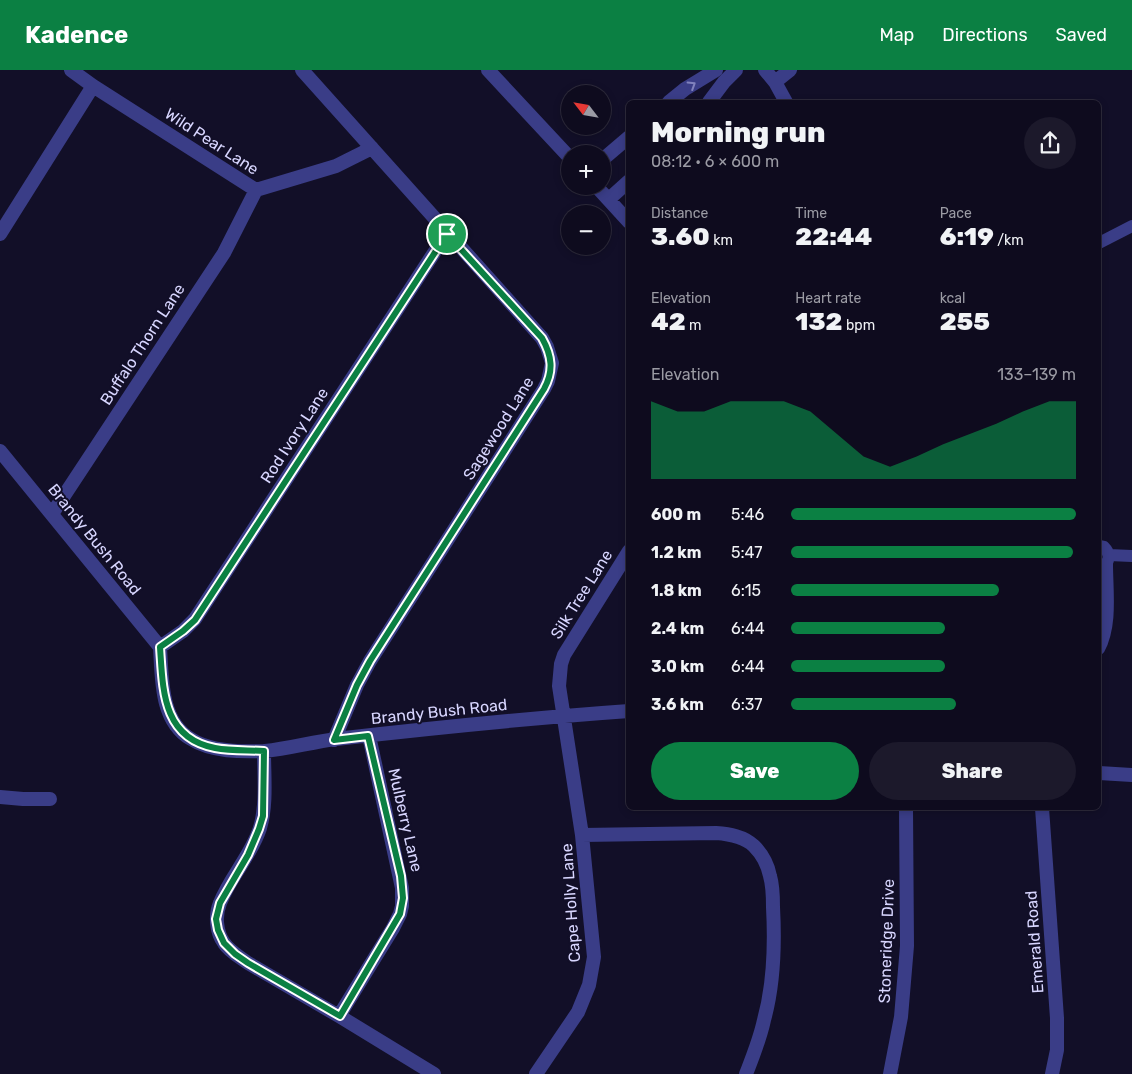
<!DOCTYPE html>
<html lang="en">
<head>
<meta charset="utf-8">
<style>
  body { margin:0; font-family:Rubik,sans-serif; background:#1c192b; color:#f1f3f6; height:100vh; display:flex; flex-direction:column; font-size:19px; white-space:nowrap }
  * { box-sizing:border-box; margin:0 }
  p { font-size:16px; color:#9b9ba4 }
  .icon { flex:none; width:28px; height:28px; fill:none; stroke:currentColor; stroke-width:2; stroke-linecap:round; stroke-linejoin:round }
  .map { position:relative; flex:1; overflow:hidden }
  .side { position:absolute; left:626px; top:30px; width:475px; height:710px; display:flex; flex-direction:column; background:#0e0b1e; border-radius:8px; box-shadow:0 2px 8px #0003,0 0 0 1px #2e2b3c }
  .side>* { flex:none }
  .needle { width:32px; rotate:301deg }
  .tools { position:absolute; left:561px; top:15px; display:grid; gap:10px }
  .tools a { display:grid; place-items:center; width:50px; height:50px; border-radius:50%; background:#0e0b1e; box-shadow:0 2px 8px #0003,0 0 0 1px #2e2b3c; font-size:25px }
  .pin { position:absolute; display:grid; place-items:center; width:42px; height:42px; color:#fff; margin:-21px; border:2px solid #fff; border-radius:50%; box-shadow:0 1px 5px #0007 }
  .round { display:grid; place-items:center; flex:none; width:52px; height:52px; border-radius:26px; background:#1c192b }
  .head { display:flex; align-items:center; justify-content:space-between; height:85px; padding:0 25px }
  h1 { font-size:28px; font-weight:800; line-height:38px }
  .metrics { display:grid; grid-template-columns:repeat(3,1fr); gap:8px; height:85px; padding:5px 25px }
  .metrics div { display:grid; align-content:center }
  .metrics b { font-size:25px; font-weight:800 }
  .metrics small { font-size:14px; font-weight:400 }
  .metrics p { font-size:14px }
  .chart { height:140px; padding:10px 25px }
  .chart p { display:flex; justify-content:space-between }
  .chart svg { width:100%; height:90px; margin-top:5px; fill:#0b8043; opacity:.7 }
  .action { display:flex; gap:10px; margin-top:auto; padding:10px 25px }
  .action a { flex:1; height:58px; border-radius:30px; background:#0b8043; color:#fff; font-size:20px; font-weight:800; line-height:58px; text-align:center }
  .action a+a { background:#1c192b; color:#f1f3f6 }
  ul { padding:0 25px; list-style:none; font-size:16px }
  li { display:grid; grid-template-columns:80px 60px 1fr; align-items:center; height:38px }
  li i { height:12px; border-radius:6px; background:#0b8043 }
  header { display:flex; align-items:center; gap:30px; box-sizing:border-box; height:70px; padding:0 25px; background:#0b8043; color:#fff }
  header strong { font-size:24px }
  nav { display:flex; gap:28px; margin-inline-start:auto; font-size:18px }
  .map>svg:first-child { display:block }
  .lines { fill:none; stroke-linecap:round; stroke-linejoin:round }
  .service { stroke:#3a3d87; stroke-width:12 }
  .minor { stroke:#3a3d87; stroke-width:14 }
  .oneway { stroke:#8182bd }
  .route-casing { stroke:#fff; stroke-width:10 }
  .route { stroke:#0b8043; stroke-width:6 }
  .labels { text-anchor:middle; stroke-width:4; stroke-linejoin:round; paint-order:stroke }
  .street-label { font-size:16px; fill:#d8d6ff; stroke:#120f28 }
</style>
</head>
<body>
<header>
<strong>Kadence</strong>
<nav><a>Map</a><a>Directions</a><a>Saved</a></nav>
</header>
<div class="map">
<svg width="1132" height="1004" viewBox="0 0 1132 1004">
  <rect width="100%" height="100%" fill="#120f28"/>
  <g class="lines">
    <path class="service" d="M1099 173 1132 156
      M1099 476 1104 477C1111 484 1110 493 1101 497
      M1109 485 1132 486
      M1099 579C1112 555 1107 521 1107 494"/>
    <path class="minor" d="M71 0 93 16 256 120 336 96 372 78
      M302 0 542 268 547 277 552 293 548 311 544 319 370 591 357 615 334 670
      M488 0 570 88
      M765 0 775 12 786 32
      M775 12 790 0
      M669 32 685 19 716 0
      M709 32 724 12 736 0
      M602 90 629 67
      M596 116 629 152
      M609 129 629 111
      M0 164 93 16
      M0 381 160 577C162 608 160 651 191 669 211 682 242 682 265 681 288 679 312 672 336 669 433 658 531 648 629 641
      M52 444 224 183 256 120
      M160 577 183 561 195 549 447 163
      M264 681C264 706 267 734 260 758 251 786 230 807 220 833 215 845 216 862 224 873 230 882 240 887 248 893L339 946 434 1004
      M1099 703 1132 705
      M0 727 23 729H50
      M1042 738 1057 948V980L1052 1004
      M582 765 716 763C729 764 744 766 754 776 762 784 768 796 770 806 773 816 773 827 773 837 775 874 774 914 764 950 760 969 753 986 746 1004
      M339 946 393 858 400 844 402 836V818L369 666
      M536 1004 578 942 589 915 594 887 582 765 559 616 561 594 564 585 629 481
      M890 1004 901 947 907 876 906 738"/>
  </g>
  <defs><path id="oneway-chevron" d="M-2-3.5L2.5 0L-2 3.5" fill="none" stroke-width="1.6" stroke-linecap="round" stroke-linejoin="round" transform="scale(1.25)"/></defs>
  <use class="oneway" href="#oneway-chevron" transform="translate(692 15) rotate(-32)"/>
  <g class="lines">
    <defs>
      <path id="route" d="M447 164 542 268C552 286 554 301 544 319L370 591 357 615 334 670 368 666 401 806 403 828 400 844 340 946 248 893 235 884 224 873 218 860 216 849 220 833 248 785 259 759 263 746 264 681C248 680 231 681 215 678 162 668 163 619 160 577L183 561 195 550Z"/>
    </defs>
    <use href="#route" class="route-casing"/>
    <use href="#route" class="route"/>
  </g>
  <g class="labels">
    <g class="street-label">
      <text transform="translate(212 71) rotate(33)" y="6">Wild Pear Lane</text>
      <text transform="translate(142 274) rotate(-57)" y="6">Buffalo Thorn Lane</text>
      <text transform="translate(498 358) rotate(-58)" y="6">Sagewood Lane</text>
      <text transform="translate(294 365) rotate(-57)" y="6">Rod Ivory Lane</text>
      <text transform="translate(95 469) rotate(51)" y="6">Brandy Bush Road</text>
      <text transform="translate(581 524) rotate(-58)" y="6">Silk Tree Lane</text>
      <text transform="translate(439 641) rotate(-6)" y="6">Brandy Bush Road</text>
      <text transform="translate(406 750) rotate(77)" y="6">Mulberry Lane</text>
      <text transform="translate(570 833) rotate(-94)" y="6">Cape Holly Lane</text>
      <text transform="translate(886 871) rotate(-88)" y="6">Stoneridge Drive</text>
      <text transform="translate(1034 872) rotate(-94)" y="6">Emerald Road</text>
    </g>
  </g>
</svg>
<div class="tools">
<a><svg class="needle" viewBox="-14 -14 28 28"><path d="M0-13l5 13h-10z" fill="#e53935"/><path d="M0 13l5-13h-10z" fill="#9b9ba4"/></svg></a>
<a>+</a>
<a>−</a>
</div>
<div class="pin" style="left:447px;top:164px;background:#1e9e55"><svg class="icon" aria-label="arrive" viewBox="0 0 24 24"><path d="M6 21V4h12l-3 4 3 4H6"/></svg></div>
<section class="side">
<div class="head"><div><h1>Morning run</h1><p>08:12 · 6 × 600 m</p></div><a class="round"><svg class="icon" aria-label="share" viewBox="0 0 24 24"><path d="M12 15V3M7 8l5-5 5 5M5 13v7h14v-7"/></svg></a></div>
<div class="metrics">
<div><p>Distance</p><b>3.60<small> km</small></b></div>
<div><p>Time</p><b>22:44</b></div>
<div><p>Pace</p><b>6:19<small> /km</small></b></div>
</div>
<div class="metrics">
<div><p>Elevation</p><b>42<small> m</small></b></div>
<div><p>Heart rate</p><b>132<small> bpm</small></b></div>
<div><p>kcal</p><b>255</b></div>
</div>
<div class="chart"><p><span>Elevation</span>133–139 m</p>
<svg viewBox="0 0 160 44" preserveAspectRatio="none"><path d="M0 44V6L10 11L20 11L30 6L40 6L50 6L60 11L70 22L80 33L90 38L100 33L110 27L120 22L130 17L140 11L150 6L160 6V44z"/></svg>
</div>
<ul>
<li><b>600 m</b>5:46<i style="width:100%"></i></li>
<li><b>1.2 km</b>5:47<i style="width:99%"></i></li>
<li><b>1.8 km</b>6:15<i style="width:73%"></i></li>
<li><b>2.4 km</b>6:44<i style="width:54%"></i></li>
<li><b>3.0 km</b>6:44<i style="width:54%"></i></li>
<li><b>3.6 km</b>6:37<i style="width:58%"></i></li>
</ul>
<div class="action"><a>Save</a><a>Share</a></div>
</section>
</div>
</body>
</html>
